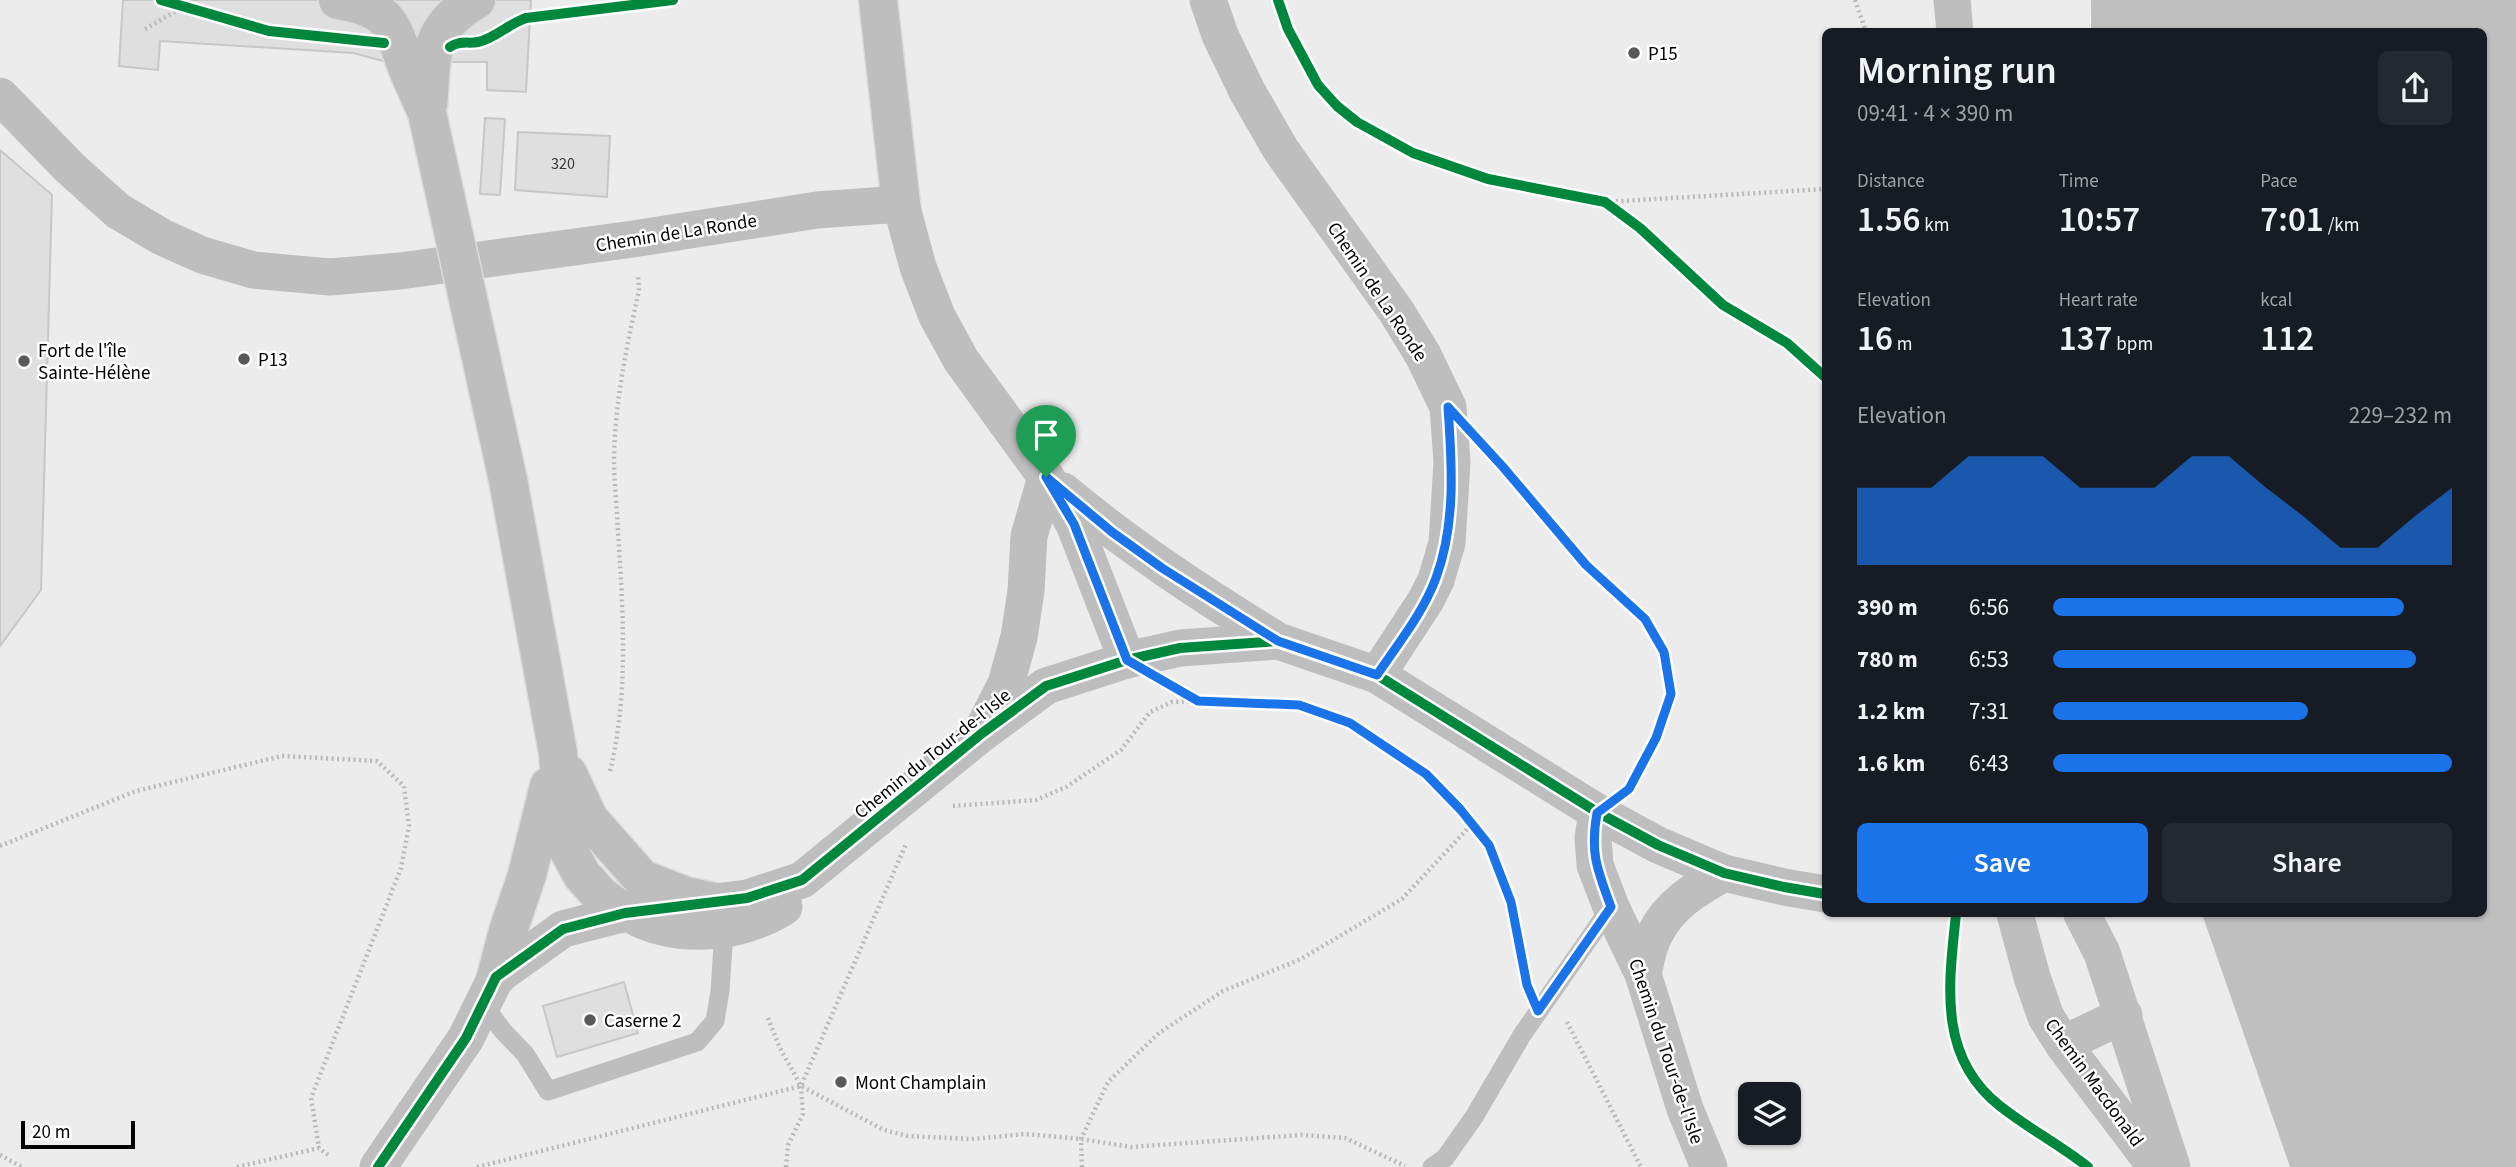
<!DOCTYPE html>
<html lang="en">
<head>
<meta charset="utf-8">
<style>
  body { margin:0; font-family:"Source Sans 3",sans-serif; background:#242831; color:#f1f3f6; height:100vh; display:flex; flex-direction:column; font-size:26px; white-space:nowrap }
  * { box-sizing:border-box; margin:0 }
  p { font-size:23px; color:#9ea1a6 }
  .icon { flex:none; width:38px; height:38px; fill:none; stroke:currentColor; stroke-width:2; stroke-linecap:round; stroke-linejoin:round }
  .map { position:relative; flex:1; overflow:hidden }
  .side { position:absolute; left:1822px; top:28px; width:665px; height:889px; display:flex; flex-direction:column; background:#171b24; border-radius:10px; box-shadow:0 2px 5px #0004 }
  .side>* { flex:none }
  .tools { position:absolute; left:1738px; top:1082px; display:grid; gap:14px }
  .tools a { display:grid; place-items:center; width:63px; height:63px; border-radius:10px; background:#171b24; box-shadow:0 2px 5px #0004; font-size:35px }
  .scale { position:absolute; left:21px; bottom:18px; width:114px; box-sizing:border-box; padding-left:7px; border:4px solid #000; border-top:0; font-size:19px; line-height:24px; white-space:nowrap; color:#000; -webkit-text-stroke:5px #fff; paint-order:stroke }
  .pin { position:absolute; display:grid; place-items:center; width:60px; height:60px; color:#fff; margin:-72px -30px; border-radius:50% 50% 50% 0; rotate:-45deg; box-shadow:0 0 7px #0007 }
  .pin .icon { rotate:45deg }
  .round { display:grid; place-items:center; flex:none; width:74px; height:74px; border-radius:10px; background:#242831 }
  .headline { display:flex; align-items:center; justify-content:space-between; height:119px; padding:0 35px }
  h1 { font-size:38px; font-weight:600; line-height:52px }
  .metrics { display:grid; grid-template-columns:repeat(3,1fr); gap:10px; height:119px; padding:7px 35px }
  .metrics div { display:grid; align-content:center }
  .metrics b { font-size:35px; font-weight:600 }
  .metrics small { font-size:19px; font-weight:400 }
  .metrics p { font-size:19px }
  .chart { height:196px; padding:14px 35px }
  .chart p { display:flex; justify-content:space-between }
  .chart svg { width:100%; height:126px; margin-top:7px; fill:#1a73e8; opacity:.7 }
  .primary-button { display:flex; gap:14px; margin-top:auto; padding:14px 35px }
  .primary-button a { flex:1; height:80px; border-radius:10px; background:#1a73e8; color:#fff; font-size:28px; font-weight:600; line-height:80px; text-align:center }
  .primary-button a+a { background:#242831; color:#f1f3f6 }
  ul { padding:0 35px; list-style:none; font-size:23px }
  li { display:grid; grid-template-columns:112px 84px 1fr; align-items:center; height:52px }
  li i { height:18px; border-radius:9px; background:#1a73e8 }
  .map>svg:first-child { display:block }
  .green { fill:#ececec; fill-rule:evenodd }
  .water { fill:#bfbfbf }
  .building { fill:#dfdfdf; stroke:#c7c7c7; stroke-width:2 }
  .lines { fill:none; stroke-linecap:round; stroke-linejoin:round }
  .primary-casing { stroke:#dbdbdb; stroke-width:41 }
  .path { stroke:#b9b9b9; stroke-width:4.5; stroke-dasharray:2 3.5; stroke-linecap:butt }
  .service { stroke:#bebebe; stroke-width:19 }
  .minor { stroke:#bebebe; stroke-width:37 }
  .primary { stroke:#bebebe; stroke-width:38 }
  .primary-bridge-casing { stroke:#dbdbdb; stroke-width:41; stroke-linecap:butt }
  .primary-bridge { stroke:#bebebe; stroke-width:38 }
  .cycleway-casing { stroke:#fff; stroke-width:15 }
  .cycleway { stroke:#00873e; stroke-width:10 }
  .route-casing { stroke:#fff; stroke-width:14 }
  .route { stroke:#1a73e8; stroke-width:9 }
  .poi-dot { fill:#595959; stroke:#fff; stroke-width:2.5 }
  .labels { text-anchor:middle; stroke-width:5; stroke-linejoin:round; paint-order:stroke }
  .number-label { font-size:16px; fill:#383838 }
  .poi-label { font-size:19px; fill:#000; stroke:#fff; text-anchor:start }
  .street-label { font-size:19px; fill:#000; stroke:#fff }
</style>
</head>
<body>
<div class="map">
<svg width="2516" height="1167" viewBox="0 0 2516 1167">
  <rect width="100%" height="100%" fill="#fff"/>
  <path class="green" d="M0 0H2091L2090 31 1825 32V914H2202L2290 1167H0ZM1750 1094H1788V1132H1750Z"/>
  <path class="water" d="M2091 0H2516V1167H2290L2202 914H2483V32L2091 31Z"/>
  <path class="building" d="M123 0H531L526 92 487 90V62H387L353 53 160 41 158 70 119 66Z
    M485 118 505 119 500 195 480 194Z
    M518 132 610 136 607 197 515 190Z
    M0 150 52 195 41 590 0 646Z
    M624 982 638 1033 557 1057 543 1006Z"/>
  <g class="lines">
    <defs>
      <path id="primary" d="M338 0C387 9 390 18 405 62 411 79 420 96 427 113
        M878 0 901 204
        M428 107C432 57 427 28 476 0
        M508 480 558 753 564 842 582 875 601 896 625 913
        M568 774 589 819 642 879 686 896 710 901
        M496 977 508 931 527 875 549 786"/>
    </defs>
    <use href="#primary" class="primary-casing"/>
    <path class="path" d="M1855 0 1866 32
      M145 29 183 7
      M1605 202 1825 189
      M1489 452 1585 565 1645 619 1664 652 1671 694 1656 738 1629 789
      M1175 688 1198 701 1299 705 1350 723 1426 774 1460 809 1489 845 1511 902 1526 977
      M610 771C629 695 623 610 618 532 617 508 614 482 614 458 615 401 627 345 639 290L638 275
      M953 806 1036 800 1066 787 1121 750 1150 712 1172 702 1198 701
      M0 846 136 791 282 756 377 761 404 786 409 826 401 868 311 1098 319 1148
      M768 1018 780 1048 801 1086 884 1130 908 1136 972 1139 1025 1134 1081 1139 1131 1147 1301 1135 1345 1138 1405 1166
      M1567 1022 1641 1167
      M0 1155 22 1167
      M237 1167 319 1148 329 1156
      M477 1167 801 1086 906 844
      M786 1167 788 1145 803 1114 801 1086
      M1082 1167 1081 1139 1108 1082 1159 1033 1223 991 1301 959 1402 899 1472 824"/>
    <path class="service" d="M483 1004 503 1031 525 1054 548 1091 697 1042 715 1021 720 991 724 931
      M1432 1167 1445 1158 1474 1117 1522 1035 1611 907"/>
    <path class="minor" d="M1208 0 1220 35 1247 91 1281 150 1396 311 1423 355 1448 407 1452 462 1447 543 1436 580 1426 600 1377 675
      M1952 0 1955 32
      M0 96 70 168 118 211 162 237 202 255 253 270 330 277 400 271 633 239 817 210 901 204 918 267 937 316 961 360 1046 477 1074 524 1127 660
      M1063 491C1131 548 1203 595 1278 641
      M984 727 1006 684 1019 637 1026 591 1029 536 1046 477
      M1597 812 1593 838 1595 865 1611 907 1643 974 1685 1109 1709 1167
      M2015 914 2032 977 2046 1017 2063 1044 2156 1167
      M2082 914 2102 953 2172 1167
      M639 919C685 940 742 933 784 907
      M1643 974C1646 962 1648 947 1654 936 1668 905 1696 889 1724 873
      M2063 1044 2124 1015
      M378 1167 466 1038 496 977 563 929 625 913 747 898 802 880 981 734 1046 686 1127 660 1180 648 1278 641 1377 675 1597 812 1658 845 1724 873 1784 887 1825 894"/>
    <use href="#primary" class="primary"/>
    <defs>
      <path id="primary-bridge" d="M427 113 508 480"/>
    </defs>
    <use href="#primary-bridge" class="primary-bridge-casing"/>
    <use href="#primary-bridge" class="primary-bridge"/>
    <defs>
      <path id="cycleway" d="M161 0 269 31 384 43
        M1278 0 1288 29 1318 85 1337 106 1357 122 1413 153 1488 179 1605 202 1640 228 1723 305 1787 343 1825 377
        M450 47C460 40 468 44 478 42 494 39 510 23 526 18L673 0
        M1956 914C1949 983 1937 1057 2000 1106 2029 1129 2059 1144 2088 1167
        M378 1167 466 1038 496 977 563 929 625 913 747 898 802 880 981 734 1046 686 1127 660 1180 648 1278 641 1377 675 1597 812 1658 845 1724 873 1784 887 1825 894"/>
    </defs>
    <use href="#cycleway" class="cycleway-casing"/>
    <use href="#cycleway" class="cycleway"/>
  </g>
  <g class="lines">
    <defs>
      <path id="route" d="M1448 407 1503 467 1586 565 1645 619 1664 652 1671 694 1656 738 1629 789 1597 813C1590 853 1597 869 1611 907L1538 1011 1527 985 1511 902 1489 845 1460 809 1426 774 1350 723 1299 705 1198 701 1127 660 1074 524 1046 477 1112 532 1162 568 1278 641 1377 675C1398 644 1423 613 1436 578 1456 524 1452 464 1448 407Z"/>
    </defs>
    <use href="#route" class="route-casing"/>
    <use href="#route" class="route"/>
  </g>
  <g class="poi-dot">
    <circle cx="1634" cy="53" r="7"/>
    <circle cx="244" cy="359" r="7"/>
    <circle cx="24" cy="361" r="7"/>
    <circle cx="590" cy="1020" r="7"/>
    <circle cx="841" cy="1082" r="7"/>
  </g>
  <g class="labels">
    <g class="number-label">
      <text x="563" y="169">320</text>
    </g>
    <g class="poi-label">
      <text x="1648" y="60">P15</text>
      <text x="38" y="357">Fort de l'île<tspan x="38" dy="22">Sainte-Hélène</tspan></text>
      <text x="258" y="366">P13</text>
      <text x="604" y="1027">Caserne 2</text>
      <text x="855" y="1089">Mont Champlain</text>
    </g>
    <g class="street-label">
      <text transform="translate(676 232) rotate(-9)" y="7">Chemin de La Ronde</text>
      <text transform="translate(1378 291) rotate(56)" y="7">Chemin de La Ronde</text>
      <text transform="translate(932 753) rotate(-39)" y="7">Chemin du Tour-de-l'Isle</text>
      <text transform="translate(1667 1051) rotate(71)" y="7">Chemin du Tour-de-l'Isle</text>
      <text transform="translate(2095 1082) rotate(54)" y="7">Chemin Macdonald</text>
    </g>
  </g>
</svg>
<div class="tools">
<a><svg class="icon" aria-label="layers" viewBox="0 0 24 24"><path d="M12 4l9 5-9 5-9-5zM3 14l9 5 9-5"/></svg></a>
</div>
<div class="scale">20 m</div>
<div class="pin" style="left:1046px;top:477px;background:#1e9e55"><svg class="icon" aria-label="arrive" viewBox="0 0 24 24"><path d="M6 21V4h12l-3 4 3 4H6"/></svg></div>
<section class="side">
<div class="headline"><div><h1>Morning run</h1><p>09:41 · 4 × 390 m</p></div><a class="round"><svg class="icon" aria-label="share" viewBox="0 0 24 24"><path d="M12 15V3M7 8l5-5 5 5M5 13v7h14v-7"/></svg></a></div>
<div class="metrics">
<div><p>Distance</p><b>1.56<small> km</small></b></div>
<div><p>Time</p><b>10:57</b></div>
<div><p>Pace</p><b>7:01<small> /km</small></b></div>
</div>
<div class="metrics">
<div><p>Elevation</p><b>16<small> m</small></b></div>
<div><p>Heart rate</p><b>137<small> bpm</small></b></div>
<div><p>kcal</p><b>112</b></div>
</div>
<div class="chart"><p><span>Elevation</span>229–232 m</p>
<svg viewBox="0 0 160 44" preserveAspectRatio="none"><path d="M0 44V17L10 17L20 17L30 6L40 6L50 6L60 17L70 17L80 17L90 6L100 6L110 17L120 27L130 38L140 38L150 27L160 17V44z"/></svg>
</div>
<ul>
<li><b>390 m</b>6:56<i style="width:88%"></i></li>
<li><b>780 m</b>6:53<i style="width:91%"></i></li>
<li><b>1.2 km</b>7:31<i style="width:64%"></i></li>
<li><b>1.6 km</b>6:43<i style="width:100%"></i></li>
</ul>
<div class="primary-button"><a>Save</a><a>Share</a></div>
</section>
</div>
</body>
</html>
